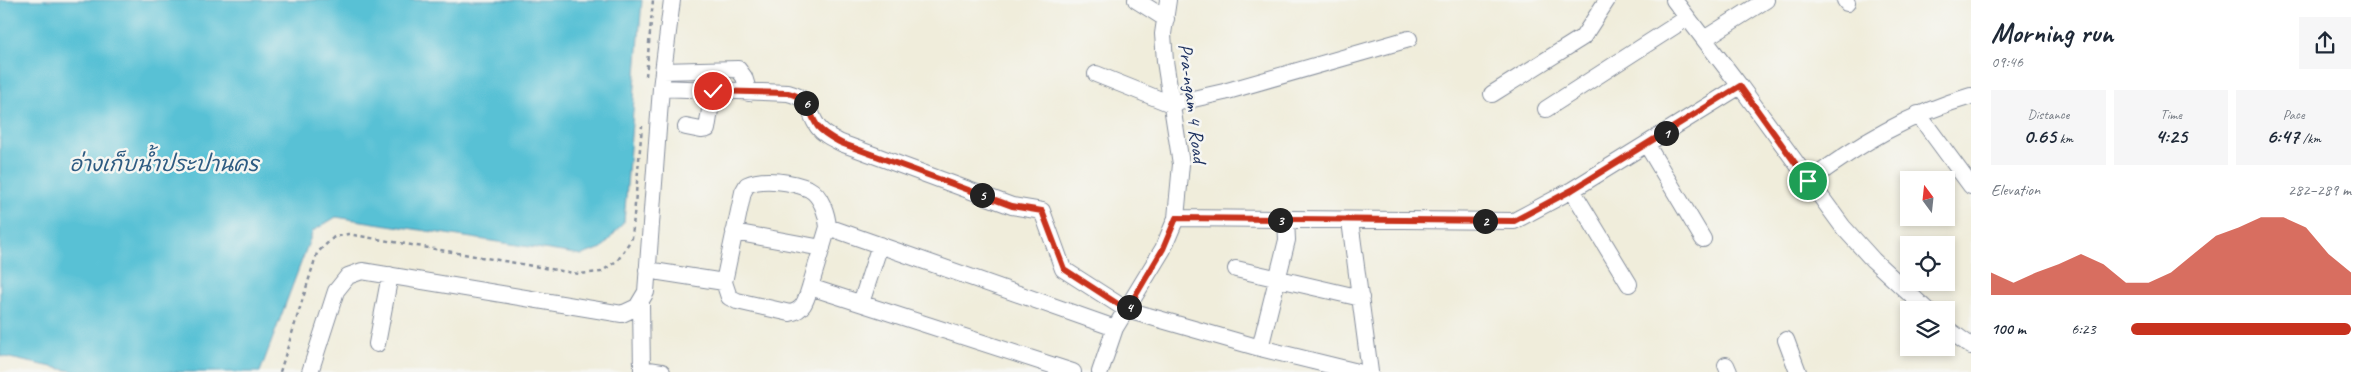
<!DOCTYPE html>
<html lang="en">
<head>
<meta charset="utf-8">
<style>
  body { margin:0; font-family:Caveat,"Playpen Sans Thai",sans-serif; background:#f6f6f7; color:#1f2937; height:100vh; display:flex; flex-direction:column; font-size:19px; white-space:nowrap }
  * { box-sizing:border-box; margin:0 }
  p { font-size:16px; color:#747a83 }
  .icon { flex:none; width:28px; height:28px; fill:none; stroke:currentColor; stroke-width:2; stroke-linecap:round; stroke-linejoin:round }
  .map { position:relative; flex:1; overflow:hidden }
  .side { display:flex; flex-direction:column; background:#fff; width:400px }
  .side>* { flex:none }
  .needle { width:32px; rotate:345deg }
  .buttons { position:absolute; left:1900px; top:171px; display:grid; gap:10px }
  .buttons a { display:grid; place-items:center; width:55px; height:55px; border-radius:0px; background:#fff; box-shadow:0 2px 8px #0003; font-size:25px }
  .pin { position:absolute; display:grid; place-items:center; width:42px; height:42px; color:#fff; margin:-21px; border:2px solid #fff; border-radius:50%; box-shadow:0 1px 5px #0007 }
  .km { position:absolute; width:25px; height:25px; margin:-12px; border-radius:50%; background:#222; color:#fff; font-size:14px; line-height:25px; text-align:center }
  .round { display:grid; place-items:center; flex:none; width:52px; height:52px; border-radius:0px; background:#f6f6f7 }
  .summary { display:flex; align-items:center; justify-content:space-between; height:85px; padding:0 20px }
  h1 { font-size:28px; font-weight:800; line-height:38px }
  .stats { display:grid; grid-template-columns:repeat(3,1fr); gap:8px; height:85px; padding:5px 20px }
  .stats div { display:grid; align-content:center; border-radius:0px; background:#f6f6f7; text-align:center }
  .stats b { font-size:21px; font-weight:800 }
  .stats small { font-size:14px; font-weight:400 }
  .stats p { font-size:14px }
  .chart { height:140px; padding:10px 20px }
  .chart p { display:flex; justify-content:space-between }
  .chart svg { width:100%; height:90px; margin-top:5px; fill:#c8321e; opacity:.7 }
  ul { padding:0 20px; list-style:none; font-size:16px }
  li { display:grid; grid-template-columns:80px 60px 1fr; align-items:center; height:38px }
  li i { height:12px; border-radius:6px; background:#c8321e }
  main { display:flex; flex:1; min-height:0 }
  .map>svg:first-child { display:block }
  .water { fill:#59c1d5; stroke:#3a789a }
  .lines { fill:none; stroke-linecap:round; stroke-linejoin:round }
  .minor-casing { stroke:#868e9c; stroke-width:18 }
  .path { stroke:#868e9c; stroke-width:2.5; stroke-dasharray:4 4; stroke-linecap:butt }
  .minor { stroke:#fff; stroke-width:16 }
  .route-casing { stroke:#fff; stroke-width:10 }
  .route { stroke:#c8321e; stroke-width:6 }
  .labels { text-anchor:middle; stroke-width:5; stroke-linejoin:round; paint-order:stroke }
  .street-label { font-size:20px; fill:#1b2f5e; stroke:#f6f6f2 }
  .water-label { font-size:21px; font-style:italic; fill:#2e5b82; stroke:#f6f6f2 }
</style>
</head>
<body>
<main>
<div class="map">
<svg width="1971" height="372" viewBox="0 0 1971 372">
  <rect width="100%" height="100%" fill="#f6f6f2"/>
  <filter id="ink" filterUnits="userSpaceOnUse"><feTurbulence type="fractalNoise" baseFrequency=".02" numOctaves="2"/><feDisplacementMap in="SourceGraphic" scale="10" xChannelSelector="R" yChannelSelector="G"/><feConvolveMatrix kernelMatrix="1 2 1 2 8 2 1 2 1" color-interpolation-filters="sRGB"/></filter>
  <filter id="wash" filterUnits="userSpaceOnUse"><feTurbulence type="fractalNoise" baseFrequency=".0096" numOctaves="4" result="noise"/><feDisplacementMap in="SourceGraphic" scale="20" xChannelSelector="R" yChannelSelector="G"/><feGaussianBlur stdDeviation="1.12" result="paint"/><feColorMatrix in="noise" values="0 0 0 0 0 0 0 0 0 0 0 0 0 0 0 0 0 1.4 0 .05"/><feComposite in="paint" operator="in"/></filter>
  <g filter="url(#wash)">
    <rect width="100%" height="100%" fill="#f0eddb"/>
    <path class="water" d="M0 0H642L624 222 602 248 582 255 336 217 313 231 260 372H76L0 356Z"/>
  </g>
  <g filter="url(#ink)">
    <g class="lines">
      <defs>
        <path id="minor" d="M1136 0 1166 19
          M1674 0 1740 86 1843 227 1873 260 1927 310
          M1845 0 1847 3
          M1704 39 1766 0
          M663 71 738 69 744 77 749 93
          M1096 74 1171 104 1224 92 1409 39
          M661 88 788 93C814 100 806 110 818 127 824 135 832 138 841 143L1012 206 1042 211 1063 269 1127 310 1260 348 1358 372
          M1492 94 1583 37 1607 0
          M1546 109 1687 18
          M1918 114 1971 186
          M686 127 701 130 707 129 713 91
          M1647 145 1703 239
          M1809 181C1859 144 1911 113 1971 96
          M1572 190 1629 284
          M1176 218 1514 221 1572 190 1740 86
          M1350 221 1370 372
          M734 232 822 248
          M1236 269 1361 298
          M647 270 724 282
          M810 287C806 300 804 310 790 313L737 301 729 297 724 282 743 192 747 185C763 177 793 182 809 189 821 195 827 214 828 227
          M641 303 642 372
          M861 303 880 245
          M1946 328 1971 346
          M1786 340 1798 372
          M377 344 390 275
          M1260 348 1287 240 1286 220
          M1726 365 1729 372
          M642 369 662 372
          M310 372 336 291 348 276 362 271 622 314 637 307 646 292 661 88 672 0
          M1073 372 810 287 828 227 1115 328
          M1100 372 1115 328 1163 249 1176 218 1181 164 1165 61 1163 34 1168 0"/>
      </defs>
      <use href="#minor" class="minor-casing"/>
      <path class="path" d="M646 76 653 0
        M280 372 317 253 334 237 348 234 579 274 601 272 618 260 632 238 642 126"/>
      <use href="#minor" class="minor"/>
    </g>
  </g>
  <g class="lines" filter="url(#ink)">
    <defs>
      <path id="route" d="M713 91 788 93C814 100 806 110 818 127 824 134 832 138 841 143L1012 206 1042 211 1064 269 1127 310 1163 249 1176 218 1514 221 1572 190 1740 86 1808 181"/>
    </defs>
    <use href="#route" class="route-casing"/>
    <use href="#route" class="route"/>
  </g>
  <g class="labels">
    <g class="street-label">
      <text transform="translate(1193 103) rotate(83)" y="7">Pra-ngam 4 Road</text>
    </g>
    <g class="water-label">
      <text x="164" y="171">อ่างเก็บน้ำประปานคร</text>
    </g>
  </g>
</svg>
<div class="buttons">
<a><svg class="needle" viewBox="-14 -14 28 28"><path d="M0-13l5 13h-10z" fill="#e53935"/><path d="M0 13l5-13h-10z" fill="#747a83"/></svg></a>
<a><svg class="icon" aria-label="locate" viewBox="0 0 24 24"><circle cx="12" cy="12" r="6"/><path d="M12 2v4M12 18v4M2 12h4M18 12h4"/></svg></a>
<a><svg class="icon" aria-label="layers" viewBox="0 0 24 24"><path d="M12 4l9 5-9 5-9-5zM3 14l9 5 9-5"/></svg></a>
</div>
<div class="pin" style="left:1808px;top:181px;background:#1e9e55"><svg class="icon" aria-label="arrive" viewBox="0 0 24 24"><path d="M6 21V4h12l-3 4 3 4H6"/></svg></div>
<div class="pin" style="left:713px;top:91px;background:#d93025"><svg class="icon" aria-label="check" viewBox="0 0 24 24"><path d="M5 12l5 5 9-10"/></svg></div>
<b class="km" style="left:1666px;top:133px">1</b>
<b class="km" style="left:1485px;top:221px">2</b>
<b class="km" style="left:1280px;top:220px">3</b>
<b class="km" style="left:1129px;top:307px">4</b>
<b class="km" style="left:982px;top:195px">5</b>
<b class="km" style="left:806px;top:103px">6</b>
</div>
<section class="side">
<div class="summary"><div><h1>Morning run</h1><p>09:46</p></div><a class="round"><svg class="icon" aria-label="share" viewBox="0 0 24 24"><path d="M12 15V3M7 8l5-5 5 5M5 13v7h14v-7"/></svg></a></div>
<div class="stats">
<div><p>Distance</p><b>0.65<small> km</small></b></div>
<div><p>Time</p><b>4:25</b></div>
<div><p>Pace</p><b>6:47<small> /km</small></b></div>
</div>
<div class="chart"><p><span>Elevation</span>282–289 m</p>
<svg viewBox="0 0 160 44" preserveAspectRatio="none"><path d="M0 44V33L10 38L20 33L30 29L40 24L50 29L60 38L70 38L80 33L90 24L100 15L110 11L120 6L130 6L140 11L150 24L160 33V44z"/></svg>
</div>
<ul>
<li><b>100 m</b>6:23<i style="width:100%"></i></li>
</ul>
</section>
</main>
</body>
</html>
